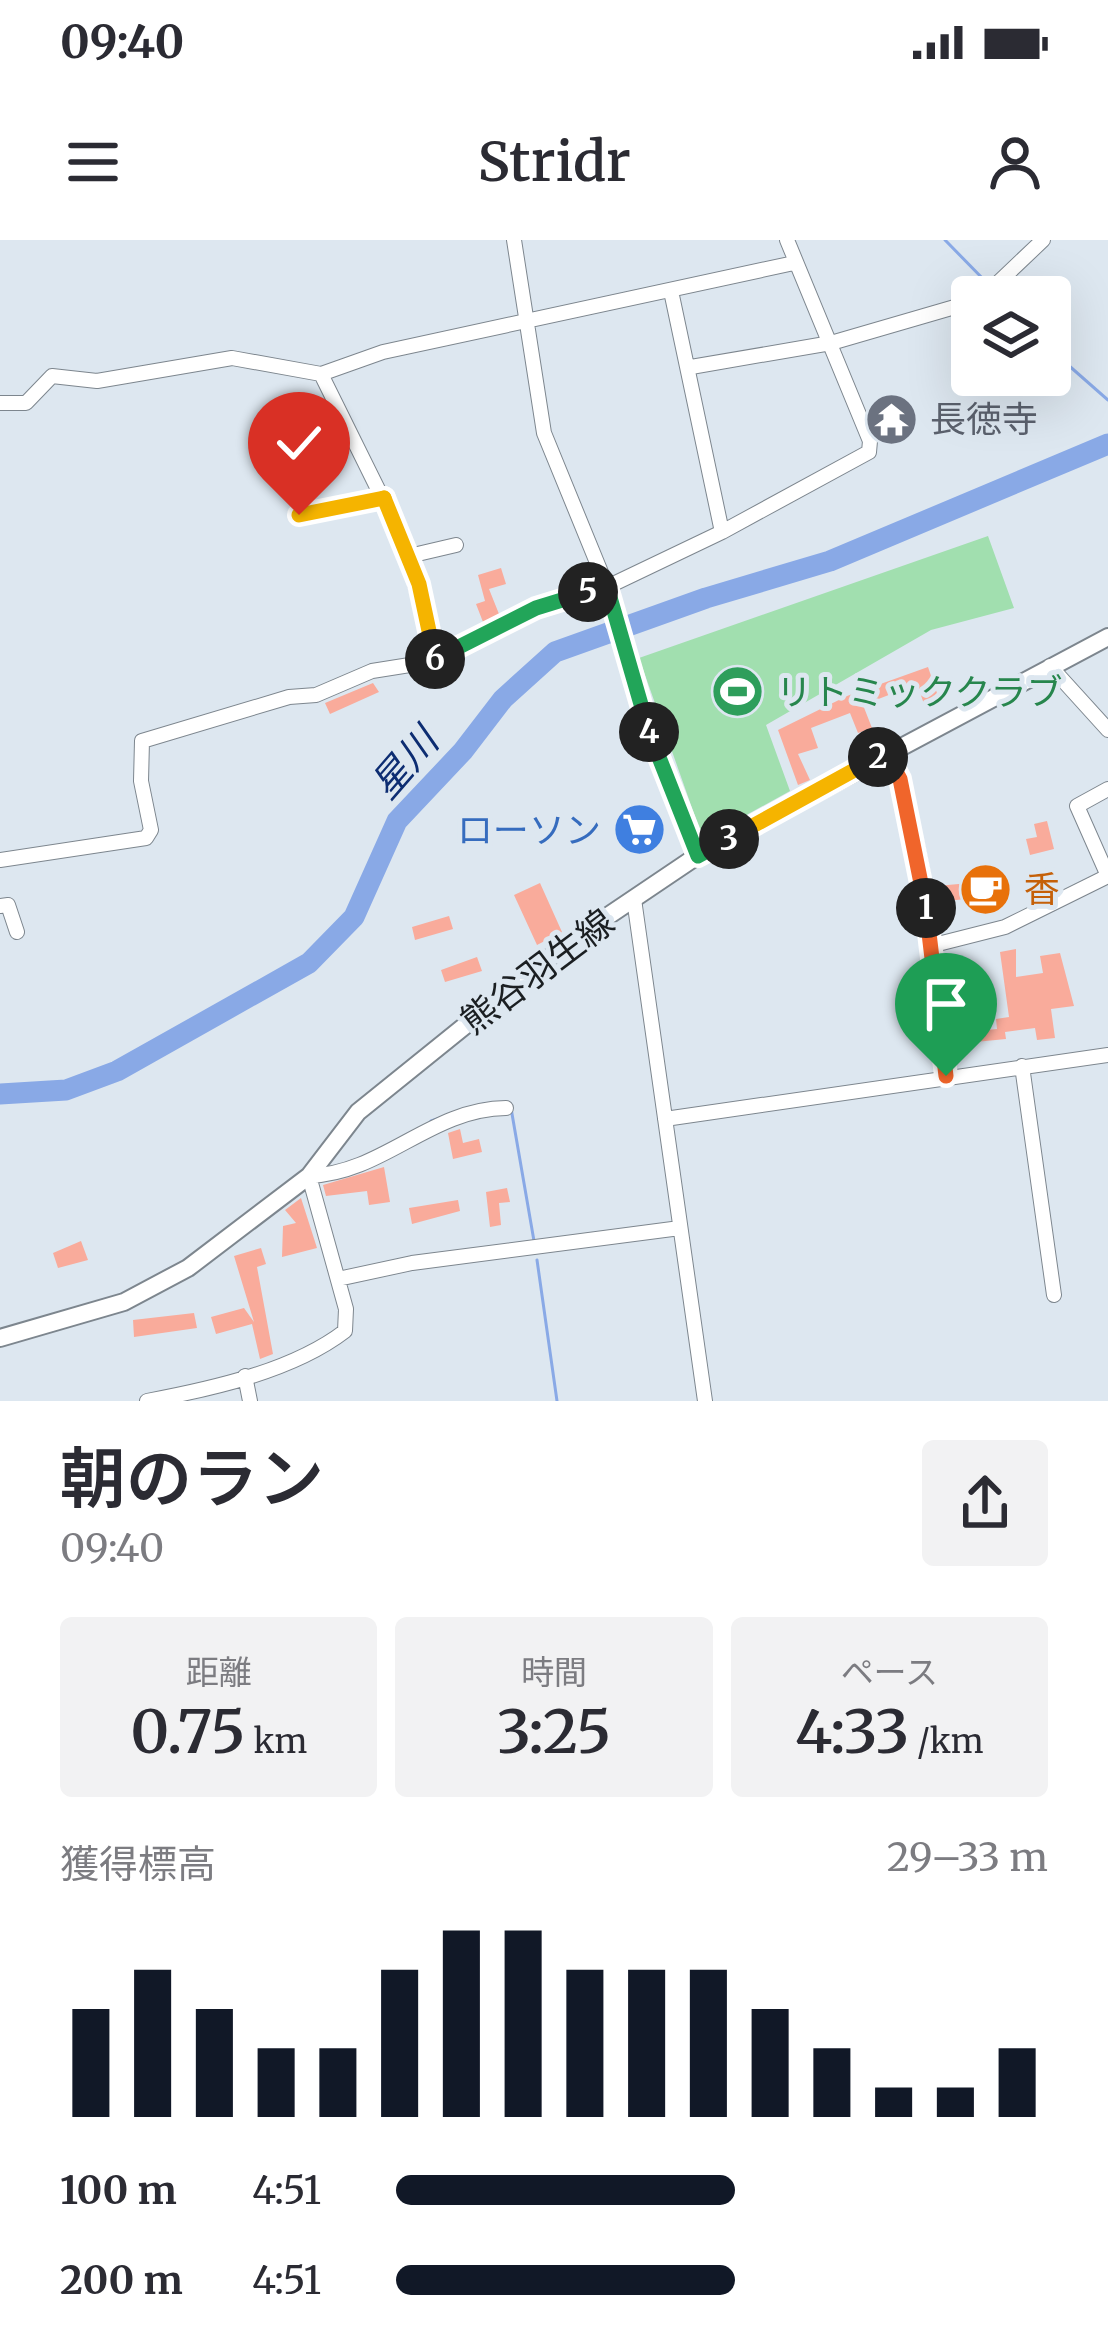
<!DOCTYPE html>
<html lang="ja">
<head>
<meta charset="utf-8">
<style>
  body { margin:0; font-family:Merriweather,"Noto Sans JP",serif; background:#f2f2f3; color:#2b2b33; height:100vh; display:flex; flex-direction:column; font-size:45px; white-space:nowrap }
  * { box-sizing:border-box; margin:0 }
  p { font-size:39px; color:#7c7c81 }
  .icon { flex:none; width:66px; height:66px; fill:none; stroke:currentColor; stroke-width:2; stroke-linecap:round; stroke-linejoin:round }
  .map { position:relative; height:1161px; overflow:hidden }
  .side { display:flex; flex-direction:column; background:#fff; flex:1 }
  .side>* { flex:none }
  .fabs { position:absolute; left:951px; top:36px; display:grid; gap:24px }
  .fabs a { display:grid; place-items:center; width:120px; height:120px; border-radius:12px; background:#fff; box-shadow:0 12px 48px #0002; font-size:60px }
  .pin { position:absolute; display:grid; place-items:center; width:102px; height:102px; color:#fff; margin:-123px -51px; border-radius:50% 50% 50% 0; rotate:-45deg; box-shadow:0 0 12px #0007 }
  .pin .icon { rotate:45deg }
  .km { position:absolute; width:60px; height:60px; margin:-30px; border-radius:50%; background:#222; color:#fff; font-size:33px; line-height:60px; text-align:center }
  .round { display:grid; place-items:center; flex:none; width:126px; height:126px; border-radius:12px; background:#f2f2f3 }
  .summary { display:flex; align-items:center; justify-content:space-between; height:204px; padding:0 60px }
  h1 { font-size:66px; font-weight:600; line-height:90px }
  .stats { display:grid; grid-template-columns:repeat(3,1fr); gap:18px; height:204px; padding:12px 60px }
  .stats div { display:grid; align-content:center; border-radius:12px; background:#f2f2f3; text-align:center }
  .stats b { font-size:60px; font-weight:600 }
  .stats small { font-size:33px; font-weight:400 }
  .stats p { font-size:33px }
  .chart { height:336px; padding:24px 60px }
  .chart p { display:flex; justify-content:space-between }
  .chart svg { width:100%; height:216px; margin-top:12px; stroke:#111827; stroke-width:6 }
  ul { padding:0 60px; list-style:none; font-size:39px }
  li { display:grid; grid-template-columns:192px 144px 1fr; align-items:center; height:90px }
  li i { height:30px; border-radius:15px; background:#111827 }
  .status { display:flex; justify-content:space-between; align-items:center; height:84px; padding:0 60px; background:#fff; direction:ltr }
  .status svg { height:33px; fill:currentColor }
  header { display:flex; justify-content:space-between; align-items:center; height:156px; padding:0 60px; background:#fff; font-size:54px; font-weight:600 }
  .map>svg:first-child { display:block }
  .green { fill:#a1dfaf }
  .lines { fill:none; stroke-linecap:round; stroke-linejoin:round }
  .stream { stroke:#89a9e6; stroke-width:3 }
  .river { stroke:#89a9e6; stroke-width:21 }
  .building { fill:#f9ab9b }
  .minor-casing { stroke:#7d868e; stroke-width:16 }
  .major-casing { stroke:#7d868e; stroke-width:20 }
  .minor { stroke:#fff; stroke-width:14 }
  .major { stroke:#fff; stroke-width:16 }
  .split-1-casing { stroke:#fff; stroke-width:24 }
  .split-2-casing { stroke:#fff; stroke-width:24 }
  .split-3-casing { stroke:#fff; stroke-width:24 }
  .split-4-casing { stroke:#fff; stroke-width:24 }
  .split-5-casing { stroke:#fff; stroke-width:24 }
  .split-6-casing { stroke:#fff; stroke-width:24 }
  .split-7-casing { stroke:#fff; stroke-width:24 }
  .split-8-casing { stroke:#fff; stroke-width:24 }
  .split-1 { stroke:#f0652b; stroke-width:15 }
  .split-2 { stroke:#f0652b; stroke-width:15 }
  .split-3 { stroke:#f5b400; stroke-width:15 }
  .split-4 { stroke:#22a559; stroke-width:15 }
  .split-5 { stroke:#22a559; stroke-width:15 }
  .split-6 { stroke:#22a559; stroke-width:15 }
  .split-7 { stroke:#f5b400; stroke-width:15 }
  .split-8 { stroke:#f5b400; stroke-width:15 }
  .labels { text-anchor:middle; stroke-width:10; stroke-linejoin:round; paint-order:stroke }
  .worship-label { font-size:36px; fill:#5b616d; stroke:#dde7f0; text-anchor:start }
  .leisure-label { font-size:36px; fill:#27864d; stroke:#dde7f0; text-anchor:start }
  .shop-label { font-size:36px; fill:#366cbe; stroke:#dde7f0; text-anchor:end }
  .food-label { font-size:36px; fill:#c56008; stroke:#dde7f0; text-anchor:start }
  .street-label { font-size:36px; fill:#1b1f22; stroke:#dde7f0 }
  .water-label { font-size:39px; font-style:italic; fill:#0d2d72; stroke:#dde7f0 }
</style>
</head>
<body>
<div class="status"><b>09:40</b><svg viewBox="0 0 49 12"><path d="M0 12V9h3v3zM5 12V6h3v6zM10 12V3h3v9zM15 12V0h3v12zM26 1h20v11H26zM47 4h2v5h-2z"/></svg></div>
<header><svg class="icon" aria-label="menu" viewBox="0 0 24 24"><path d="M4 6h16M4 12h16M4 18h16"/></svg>Stridr<svg class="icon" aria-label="person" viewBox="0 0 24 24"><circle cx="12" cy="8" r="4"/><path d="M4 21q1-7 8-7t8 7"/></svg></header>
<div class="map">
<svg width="1108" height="1161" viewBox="0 0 1108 1161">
  <rect width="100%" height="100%" fill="#dde7f0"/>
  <path class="green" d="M988 296 1014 368 931 390 766 485 790 551 703 599 639 418Z"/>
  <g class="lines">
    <path class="stream" d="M945 0 990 46
      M1050 109 1108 160
      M511 868 534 1001
      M431 881 484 864
      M537 1020 557 1161"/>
    <path class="river" d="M0 854 66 850 117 831 309 723 354 677 397 581 463 511 503 459 555 412 706 358 830 321 1108 204"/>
  </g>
  <path class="building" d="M905 169 909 183 878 191 873 174Z
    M501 328 506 344 489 349 499 374 483 382 476 364 485 361 478 335Z
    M928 427 939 459 924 464 917 444 863 465 872 488 858 493 850 473 811 488 818 508 798 514 810 540 798 545 778 490 847 456Z
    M373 443 379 452 330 474 325 463Z
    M648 573 659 591 631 607 621 589Z
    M1047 581 1054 609 1030 615 1026 599 1037 597 1034 584Z
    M991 641 992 656 939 662 937 646Z
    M540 643 562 692 537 705 514 655Z
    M449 676 453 689 415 700 412 687Z
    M1016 709V737L1043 733 1040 716 1060 713 1074 766 1051 769 1055 798 1037 800 1035 788 1005 792 1006 799 955 804 954 793 997 789 996 779 1009 777 1000 712Z
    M477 717 482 731 445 742 441 730Z
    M460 889 463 903 479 899 482 912 453 919 448 893Z
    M384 927 390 962 369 965 367 951 326 956 323 945Z
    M507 948 510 962 499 963 501 985 490 987 486 952Z
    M301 958 317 1008 282 1017 283 986 296 983 285 970Z
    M458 960 460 971 412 984 409 968Z
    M81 1001 88 1020 58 1028 53 1013Z
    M261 1008 266 1024 257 1027 273 1114 260 1119 252 1084 216 1094 211 1077 244 1068 254 1082 234 1016Z
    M194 1073 197 1088 134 1097 133 1080Z"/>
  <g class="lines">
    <defs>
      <path id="minor" d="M514 0 544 193 607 347 645 479 697 616
        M671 51 722 292
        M983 57 1043 0
        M691 127 831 103 972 62
        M321 134 405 304 435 421
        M0 163H26L52 136 97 141 232 118 321 134 383 112 794 23
        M299 275 382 255
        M409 316 456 305
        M1050 426 1108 490
        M886 513C927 588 938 749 947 836
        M0 620 146 598 151 590 141 541 142 501 289 457 316 455 372 431 435 421 536 367 607 347 722 292 869 212 870 201 787 0
        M1108 636 1077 566 1108 549
        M634 659 705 1161
        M0 666 8 665 17 692
        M934 705 1005 687 1108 636
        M1022 826 1054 1055
        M665 879 1108 815
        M338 1039 412 1023 680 988
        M245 1136 250 1161
        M147 1161C211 1149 293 1131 345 1091L346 1069 309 936C384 933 430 869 506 868"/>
      <path id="major" d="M0 1098 124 1062 188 1028 309 936 358 872 565 705 697 616 1108 397"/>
    </defs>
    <use href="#minor" class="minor-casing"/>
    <use href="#major" class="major-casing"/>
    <use href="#minor" class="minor"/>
    <use href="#major" class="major"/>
  </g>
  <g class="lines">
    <defs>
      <path id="split-1" d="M926 668 946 836"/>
      <path id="split-2" d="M878 517 886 513 900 539 926 668"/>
      <path id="split-3" d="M729 599 878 517"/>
      <path id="split-4" d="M649 492 698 616 729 599"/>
      <path id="split-5" d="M588 352 607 347 649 492"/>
      <path id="split-6" d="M435 419 536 368 588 352"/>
      <path id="split-7" d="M384 258 419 344 435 419"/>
      <path id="split-8" d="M299 275 384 258"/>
    </defs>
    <use href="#split-1" class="split-1-casing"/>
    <use href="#split-2" class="split-2-casing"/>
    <use href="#split-3" class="split-3-casing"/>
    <use href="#split-4" class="split-4-casing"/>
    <use href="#split-5" class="split-5-casing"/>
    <use href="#split-6" class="split-6-casing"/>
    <use href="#split-7" class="split-7-casing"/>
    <use href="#split-8" class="split-8-casing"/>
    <use href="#split-1" class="split-1"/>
    <use href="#split-2" class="split-2"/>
    <use href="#split-3" class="split-3"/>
    <use href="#split-4" class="split-4"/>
    <use href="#split-5" class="split-5"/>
    <use href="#split-6" class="split-6"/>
    <use href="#split-7" class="split-7"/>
    <use href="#split-8" class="split-8"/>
  </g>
  <defs>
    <symbol id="temple-disc" viewBox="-11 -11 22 22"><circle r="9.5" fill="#6b7280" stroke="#dde7f0"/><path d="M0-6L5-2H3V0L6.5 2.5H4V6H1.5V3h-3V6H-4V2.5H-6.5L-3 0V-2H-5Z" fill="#fff"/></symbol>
    <symbol id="stadium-disc" viewBox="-11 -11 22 22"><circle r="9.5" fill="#2e9e5b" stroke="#dde7f0"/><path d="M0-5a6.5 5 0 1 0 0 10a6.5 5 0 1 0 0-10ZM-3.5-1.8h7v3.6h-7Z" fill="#fff"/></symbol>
    <symbol id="supermarket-disc" viewBox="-11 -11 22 22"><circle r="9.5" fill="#3f7fe0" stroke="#dde7f0"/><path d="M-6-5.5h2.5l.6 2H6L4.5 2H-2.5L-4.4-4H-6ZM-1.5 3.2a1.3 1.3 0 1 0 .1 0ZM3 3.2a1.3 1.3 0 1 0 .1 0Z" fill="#fff"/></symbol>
    <symbol id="cafe-disc" viewBox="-11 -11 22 22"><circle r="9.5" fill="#e8710a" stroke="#dde7f0"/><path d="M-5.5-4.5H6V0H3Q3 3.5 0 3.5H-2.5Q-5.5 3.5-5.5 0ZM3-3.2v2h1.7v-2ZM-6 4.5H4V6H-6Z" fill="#fff"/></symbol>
  </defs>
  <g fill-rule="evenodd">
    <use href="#temple-disc" x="862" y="150" width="59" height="59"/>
    <use href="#stadium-disc" x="708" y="422" width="59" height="59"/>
    <use href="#supermarket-disc" x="610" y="560" width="59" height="59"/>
    <use href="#cafe-disc" x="956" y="620" width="59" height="59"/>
  </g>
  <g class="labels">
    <g class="worship-label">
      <text x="930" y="192">長徳寺</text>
    </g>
    <g class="leisure-label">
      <text x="776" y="465">リトミッククラブ</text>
    </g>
    <g class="shop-label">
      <text x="601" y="603">ローソン</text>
    </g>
    <g class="food-label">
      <text x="1024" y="662">香</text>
    </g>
    <g class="street-label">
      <text transform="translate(537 731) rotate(-37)" y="13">熊谷羽生線</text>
    </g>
    <g class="water-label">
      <text transform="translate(404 523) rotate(-49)" y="14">星川</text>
    </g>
  </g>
</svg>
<div class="fabs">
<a><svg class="icon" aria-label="layers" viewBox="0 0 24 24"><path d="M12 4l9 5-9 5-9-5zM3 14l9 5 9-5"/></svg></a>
</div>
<div class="pin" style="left:946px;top:836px;background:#1e9e55"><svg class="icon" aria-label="arrive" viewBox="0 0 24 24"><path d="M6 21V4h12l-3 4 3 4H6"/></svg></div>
<div class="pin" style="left:299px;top:275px;background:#d93025"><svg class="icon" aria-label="check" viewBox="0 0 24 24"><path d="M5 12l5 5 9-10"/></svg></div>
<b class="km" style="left:926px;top:668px">1</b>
<b class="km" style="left:878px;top:517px">2</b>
<b class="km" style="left:729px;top:599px">3</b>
<b class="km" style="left:649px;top:492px">4</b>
<b class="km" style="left:588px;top:352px">5</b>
<b class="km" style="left:435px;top:419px">6</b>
</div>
<section class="side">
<div class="summary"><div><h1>朝のラン</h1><p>09:40</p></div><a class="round"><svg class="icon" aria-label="share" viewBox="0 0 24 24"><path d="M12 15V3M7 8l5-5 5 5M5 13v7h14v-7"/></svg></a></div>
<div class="stats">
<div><p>距離</p><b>0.75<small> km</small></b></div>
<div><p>時間</p><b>3:25</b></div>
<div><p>ペース</p><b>4:33<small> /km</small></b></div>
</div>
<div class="chart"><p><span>獲得標高</span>29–33 m</p>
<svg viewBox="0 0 160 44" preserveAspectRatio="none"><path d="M5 44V22M15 44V14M25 44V22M35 44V30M45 44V30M55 44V14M65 44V6M75 44V6M85 44V14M95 44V14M105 44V14M115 44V22M125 44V30M135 44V38M145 44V38M155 44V30"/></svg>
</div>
<ul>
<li><b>100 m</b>4:51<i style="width:52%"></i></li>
<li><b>200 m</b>4:51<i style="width:52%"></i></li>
</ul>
</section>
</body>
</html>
